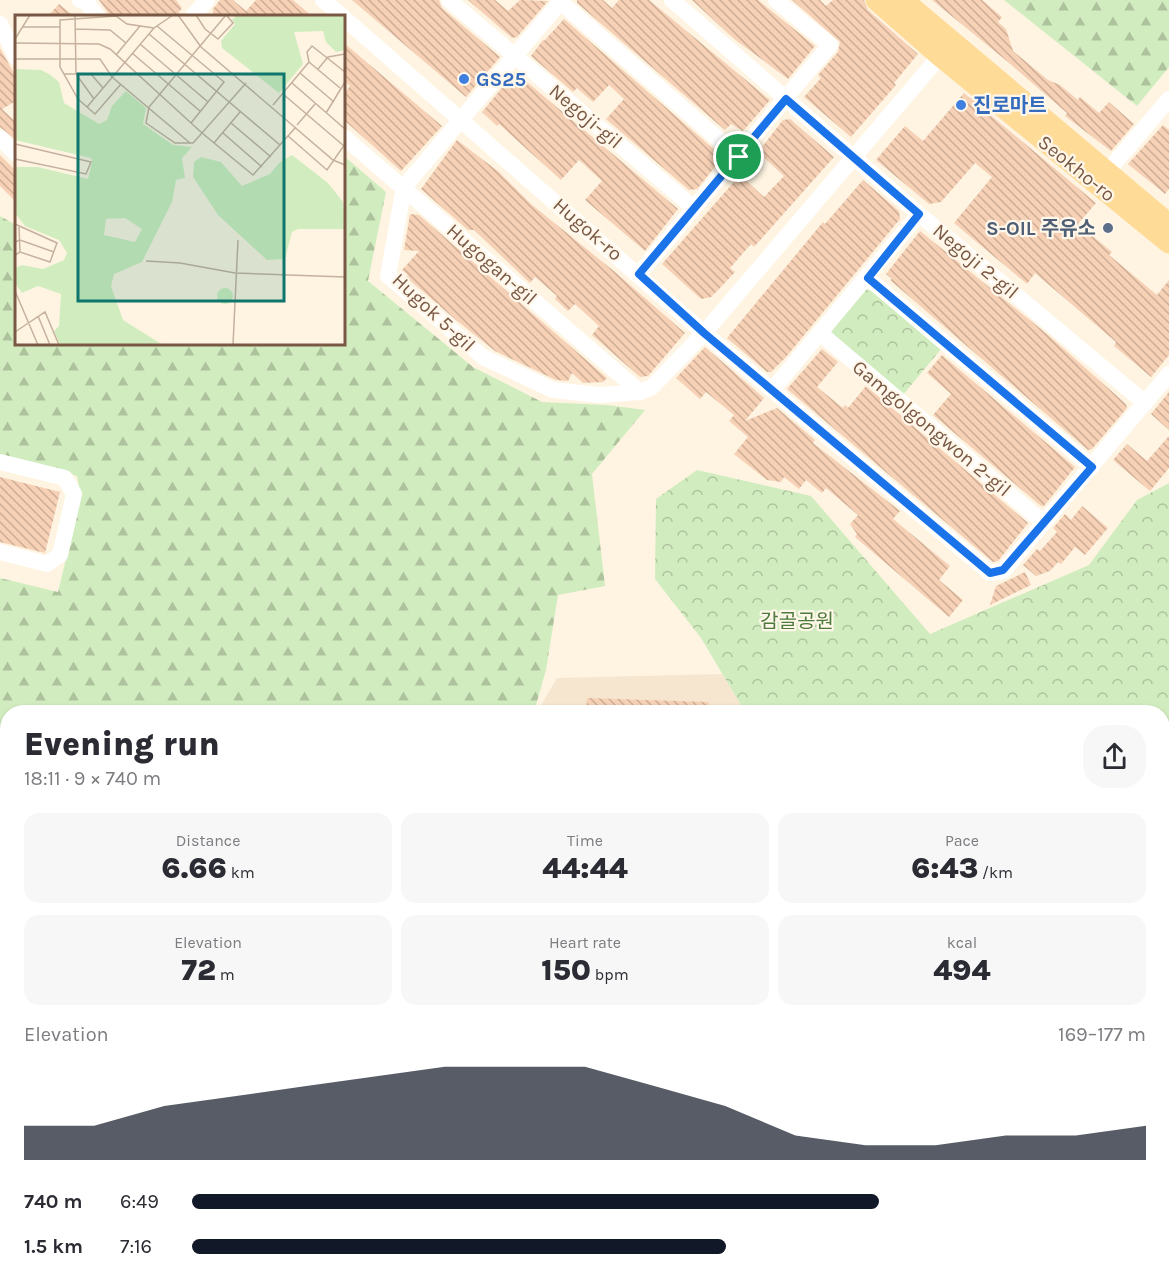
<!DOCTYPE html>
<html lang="en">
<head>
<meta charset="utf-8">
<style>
  body { margin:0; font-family:Karla,"Noto Sans KR",sans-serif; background:#f7f7f7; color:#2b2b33; height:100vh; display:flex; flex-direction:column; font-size:22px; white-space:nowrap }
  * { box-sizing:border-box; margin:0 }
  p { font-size:20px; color:#7c7c81 }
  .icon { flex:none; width:33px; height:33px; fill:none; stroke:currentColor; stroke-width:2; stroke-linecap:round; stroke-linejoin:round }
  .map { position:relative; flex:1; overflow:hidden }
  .side { position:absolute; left:0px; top:705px; width:1170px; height:576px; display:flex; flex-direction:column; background:#fff; border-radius:24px 24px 0 0; box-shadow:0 2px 4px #0004 }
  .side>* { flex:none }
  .pin { position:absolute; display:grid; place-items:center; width:51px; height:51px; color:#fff; margin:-26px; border:3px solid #fff; border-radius:50%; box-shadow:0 2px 6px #0007 }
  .round { display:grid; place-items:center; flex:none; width:63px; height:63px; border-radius:24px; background:#f7f7f7 }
  .headline { display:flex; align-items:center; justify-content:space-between; height:102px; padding:0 24px }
  h1 { font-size:33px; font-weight:800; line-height:45px }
  .figures { display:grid; grid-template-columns:repeat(3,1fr); gap:9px; height:102px; padding:6px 24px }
  .figures div { display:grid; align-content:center; border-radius:15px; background:#f7f7f7; text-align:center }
  .figures b { font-size:30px; font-weight:800 }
  .figures small { font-size:16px; font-weight:400 }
  .figures p { font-size:16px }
  .chart { height:168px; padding:12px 24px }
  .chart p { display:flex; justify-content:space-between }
  .chart svg { width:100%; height:108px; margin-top:6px; fill:#111827; opacity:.7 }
  ul { padding:0 24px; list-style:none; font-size:20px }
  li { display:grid; grid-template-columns:96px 72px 1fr; align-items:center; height:45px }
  li i { height:15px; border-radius:8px; background:#111827 }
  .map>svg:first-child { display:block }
  .residential { fill:#f7e6cf }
  .forest { fill:url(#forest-firs) }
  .park { fill:url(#park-crowns) }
  .building { fill:url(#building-back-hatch) }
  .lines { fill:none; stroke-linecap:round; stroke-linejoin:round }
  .minor { stroke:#fff; stroke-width:16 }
  .major { stroke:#ffdb98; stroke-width:21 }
  .route-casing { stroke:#fff; stroke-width:12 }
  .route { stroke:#1a73e8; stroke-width:8 }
  .shop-dot { fill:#3f7fe0; stroke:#fff7ea; stroke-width:2 }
  .service-dot { fill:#5c6f8a; stroke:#fff7ea; stroke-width:2 }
  .labels { text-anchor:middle; stroke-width:4.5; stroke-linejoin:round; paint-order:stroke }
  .shop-label { font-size:20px; font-weight:bold; fill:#366cbe; stroke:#fff7ea; text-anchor:start }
  .street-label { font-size:20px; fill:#795945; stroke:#fff7ea }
  .service-label { font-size:20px; font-weight:bold; fill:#4e5e75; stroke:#fff7ea; text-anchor:end }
  .park-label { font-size:20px; fill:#4c7a3a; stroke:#fff7ea }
  .inset-road { fill:none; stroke:#c5b19e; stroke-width:1.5 }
  .view { fill:#0f766e; fill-opacity:0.15; stroke:#0f766e; stroke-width:3 }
  .inset-edge { fill:none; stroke:#795945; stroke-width:3 }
</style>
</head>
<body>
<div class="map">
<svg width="1169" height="1281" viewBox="0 0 1169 1281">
  <defs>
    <pattern id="forest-firs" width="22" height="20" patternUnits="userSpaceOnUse" patternTransform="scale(1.5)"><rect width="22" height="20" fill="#d1edbf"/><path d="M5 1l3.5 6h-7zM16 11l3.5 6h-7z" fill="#aec39d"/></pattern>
    <pattern id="park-crowns" width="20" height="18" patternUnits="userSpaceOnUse" patternTransform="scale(1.5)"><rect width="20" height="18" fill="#d1edbf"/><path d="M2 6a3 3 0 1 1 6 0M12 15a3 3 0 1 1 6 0" fill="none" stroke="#aec39d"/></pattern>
    <pattern id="building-back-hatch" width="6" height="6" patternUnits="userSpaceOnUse" patternTransform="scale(1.5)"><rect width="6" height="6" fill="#f7d1b6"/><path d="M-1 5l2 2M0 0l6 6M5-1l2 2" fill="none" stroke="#cdad96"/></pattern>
  </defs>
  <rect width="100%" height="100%" fill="#fef4e1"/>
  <path class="residential" d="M722 674 745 712H537L557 678Z
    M1169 1044V1119L1163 1118V1046Z
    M1163 1146H1169V1281H903V1274H1162Z
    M207 1274H877L876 1281H210Z"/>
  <path class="forest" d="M1004 0H1169V67L1137 106Z
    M344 156 386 192 368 281 473 367 542 402 607 405 645 410 592 474 605 586 558 595 546 670 534 712H8V1274H207L210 1281H0V578L58 592 81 497 77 476 0 455V216L16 225V344H344Z"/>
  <path class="park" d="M872 289 942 348 902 396 832 337 831 330 865 290Z
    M697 470 811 496 930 634 1089 565 1137 500 1169 483V1044L1163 1046 1162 712H745L701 638 655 579 656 499Z
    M788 1274H875V1281H787Z"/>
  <path class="building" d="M99 0H176L182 8 176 16H110Z
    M220 0H233L246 11 256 0H293L312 16H213V9Z
    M352 0H439L442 8 500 57 466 97Z
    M468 0H495L508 11 520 0 548 1 517 37 512 38Z
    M577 0H603L612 8 619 0H649L770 100 743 131 731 124 725 130 577 3Z
    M692 0H758L815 46 788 79 733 38Z
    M792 0H820L826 6 833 0H864L868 10 918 54 894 83 896 85 851 137 804 97 821 78 818 75 838 52 840 42Z
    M932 0H982L1002 17 998 22 1006 29 1013 51 1048 80 1060 85 1078 100 1080 97 1099 113 1109 102 1134 124 1111 151 1065 116 1067 113 1008 62Z
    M59 4 74 16H48Z
    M564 19 723 157 697 189 689 190 606 119 624 99 609 85 593 102 577 88 573 92 531 56 543 40 544 41Z
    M344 43 442 126 401 171 344 120V94L350 86 344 80Z
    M0 48 16 77V101L2 109 16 122V140L0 127Z
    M515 72 678 209 645 251 585 200 602 181 579 160 561 180 499 124 497 126 482 112Z
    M964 93 1096 203 1078 224 1112 252 1109 255 1157 295 1169 280V355L1151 377 1114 346 1116 342 1035 273 1027 284 954 223 992 177 975 163 941 202 929 204 876 160 905 126 923 141Z
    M790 119 834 157 754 247 751 244 730 268 735 272 721 287 711 297 701 299 662 264 740 175 764 197 784 176 758 152 783 120Z
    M1163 125 1169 130V189L1165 194 1128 164Z
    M457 140 499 172 531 204 615 272 685 333 648 376 640 377 592 335 599 326 575 304 568 311 555 299 557 296 535 277 530 283 474 230H468L421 189Z
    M0 155 16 171V202L0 186Z
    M863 180 899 211 900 219 786 357 771 372H767L727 338 823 222 825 224Z
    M410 214 419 215 607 378 603 382 583 383 572 373 568 381 556 380 495 351 456 320 406 277 408 275 402 270 419 251 404 250Z
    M920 231 1047 334 1126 404 1127 408 1092 449 1088 450 890 280 892 279 886 274Z
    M705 347 764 398 745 421 777 408 815 440 813 443 900 511 893 519 950 566 939 580 963 600 949 617 855 537 857 534 850 524 858 515 826 488 822 493 806 480 799 489 784 477 781 482 767 480 734 454 748 437 729 421 734 415 706 392 700 399 676 378Z
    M822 349 838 362 817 387 843 408 845 405 848 408 866 386 1028 523 998 561 993 562 787 389Z
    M942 355 1075 467 1044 506H1041L933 415 951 394 927 373Z
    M1169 392V430L1151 414Z
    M1169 436V468L1150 491 1113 460 1127 444 1147 461Z
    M0 477 60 492 45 553 0 542Z
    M1082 506 1108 528 1085 555 1075 547 1061 564 1058 562 1050 571 1036 576 1023 565 1037 549 1040 551 1057 532 1053 528 1065 514 1071 520Z
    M1025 572 1031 585 990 605 996 586Z
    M587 698 709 702 708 712H586Z"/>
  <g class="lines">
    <path class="minor" d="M80 0 87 3 97 16
      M323 0 342 16
      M449 0 694 208
      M558 0 739 157
      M562 0 404 187 388 276 483 357 553 390 600 395 640 392 652 387 704 333 990 573 1003 571 1169 374
      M672 0 919 214 1145 403
      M193 16 207 0
      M344 18 704 333 940 56 949 49
      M0 24 16 57
      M344 137 640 392
      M0 138 16 154
      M1107 172 1169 99
      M639 274 830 45 776 0
      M868 278 1092 467
      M820 333 1044 523
      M773 389 919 214
      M0 462 65 478 74 494 60 555 47 564 0 552
      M1162 1135H1169
      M890 1281 891 1274"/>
    <path class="major" d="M876 0 940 56 1169 243
      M903 0 1169 224"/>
  </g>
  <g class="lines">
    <defs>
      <path id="route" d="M786 99 919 214 868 278 1092 467 1003 570 990 573 704 333 639 274Z"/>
    </defs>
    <use href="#route" class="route-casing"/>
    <use href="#route" class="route"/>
  </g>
  <g class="shop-dot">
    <circle cx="464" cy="79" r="6"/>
    <circle cx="961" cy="105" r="6"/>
  </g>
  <circle class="service-dot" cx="1108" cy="228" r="6"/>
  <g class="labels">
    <g class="shop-label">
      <text x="476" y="86">GS25</text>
      <text x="973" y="112">진로마트</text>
    </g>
    <g class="street-label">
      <text transform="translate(586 116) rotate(40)" y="7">Negoji-gil</text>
      <text transform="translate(1077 168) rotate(39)" y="7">Seokho-ro</text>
      <text transform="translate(588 229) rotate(41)" y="7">Hugok-ro</text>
      <text transform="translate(976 261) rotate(40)" y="7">Negoji 2-gil</text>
      <text transform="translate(492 264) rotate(41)" y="7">Hugogan-gil</text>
      <text transform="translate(434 312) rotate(43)" y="7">Hugok 5-gil</text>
      <text transform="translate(932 428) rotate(40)" y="7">Gamgolgongwon 2-gil</text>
    </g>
    <g class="service-label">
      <text x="1096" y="235">S-OIL 주유소</text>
    </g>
    <g class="park-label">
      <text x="797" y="628">감골공원</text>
    </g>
  </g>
  <g transform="translate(15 15)">
    <rect width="330" height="330" fill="#fef4e1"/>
    <path d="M222 0H330V35L321 37 311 27 308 16 279 17 288 49 264 78 207 33 206 26 220 9 217 5ZM0 54 26 55 34 59 44 67 49 88 84 109 92 105 97 91 111 76 131 93 128 109 158 130 177 132 167 143 170 163 161 165 157 187 127 247 99 259 96 271 108 305 148 330H45L39 316 44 311 46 279 23 271 7 278 0 268V253L7 250 28 254 49 245 52 238 44 225 10 211 0 198V152H23L73 164 77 147 76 143 0 125ZM110 203 127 214 120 227 89 220 91 204Z" fill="#d1edbf" fill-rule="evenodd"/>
    <path d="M277 140 313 168 328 187 330 214H283L277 217 270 244 252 245 203 200 178 162 179 147 186 142 206 147 227 171 255 159 264 148ZM202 281a8 8 0 1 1 16 0a8 8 0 1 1-16 0Z" fill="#d1edbf"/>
    <path class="inset-road" d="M163 0 186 32 318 145 330 150M181 0 190 14 203 24 218 8 212 1M211 0 134 92 131 108 160 128H178L187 118 238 160 281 112M60 1 61 59 79 84M142 11 209 67 176 108M8 12H45M60 14 95 15 111 28M134 19 265 130M0 24 15 0M0 28 84 29 95 34 187 118 231 68M125 29 193 87M117 38 185 96M101 40 125 11M0 44H85L97 62 175 128M294 47 325 73M303 54 313 42 330 39M285 58 319 87M49 59H76L88 73M277 68 330 114M106 69 80 99 63 84 45 52V5L101 1 112 9 139 13M268 79 329 131M258 90 294 47 292 37 297 31 330 57M72 92 139 13 158 0M311 98 330 67M216 108 256 142M282 110 300 89M208 118 247 152M273 121 312 155 330 129M199 128 225 97M0 129 76 147 71 159 0 144M0 209 42 228 35 247 5 237 0 240M4 212 5 237M0 227 5 225 39 237M131 246 165 248 220 258 330 262M0 276 23 330M23 301 35 330M0 317 30 297 44 330M218 330 223 225"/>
    <path class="view" d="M63 59H269V286H63Z"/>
    <rect width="330" height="330" class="inset-edge"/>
  </g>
</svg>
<div class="pin" style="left:739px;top:157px;background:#1e9e55"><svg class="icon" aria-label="arrive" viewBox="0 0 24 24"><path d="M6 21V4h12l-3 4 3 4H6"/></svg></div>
<section class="side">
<div class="headline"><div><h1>Evening run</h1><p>18:11 · 9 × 740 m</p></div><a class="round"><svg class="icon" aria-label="share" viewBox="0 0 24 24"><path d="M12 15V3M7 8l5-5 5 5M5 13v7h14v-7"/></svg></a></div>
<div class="figures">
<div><p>Distance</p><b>6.66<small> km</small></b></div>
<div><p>Time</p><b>44:44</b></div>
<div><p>Pace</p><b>6:43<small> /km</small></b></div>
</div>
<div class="figures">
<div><p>Elevation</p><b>72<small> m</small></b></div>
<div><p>Heart rate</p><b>150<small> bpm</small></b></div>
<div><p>kcal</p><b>494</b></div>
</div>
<div class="chart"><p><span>Elevation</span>169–177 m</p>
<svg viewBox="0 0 160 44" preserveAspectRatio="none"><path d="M0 44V30L10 30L20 22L30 18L40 14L50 10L60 6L70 6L80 6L90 14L100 22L110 34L120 38L130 38L140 34L150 34L160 30V44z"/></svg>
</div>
<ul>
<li><b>740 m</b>6:49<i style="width:72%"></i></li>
<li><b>1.5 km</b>7:16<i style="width:56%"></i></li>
</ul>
</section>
</div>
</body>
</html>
